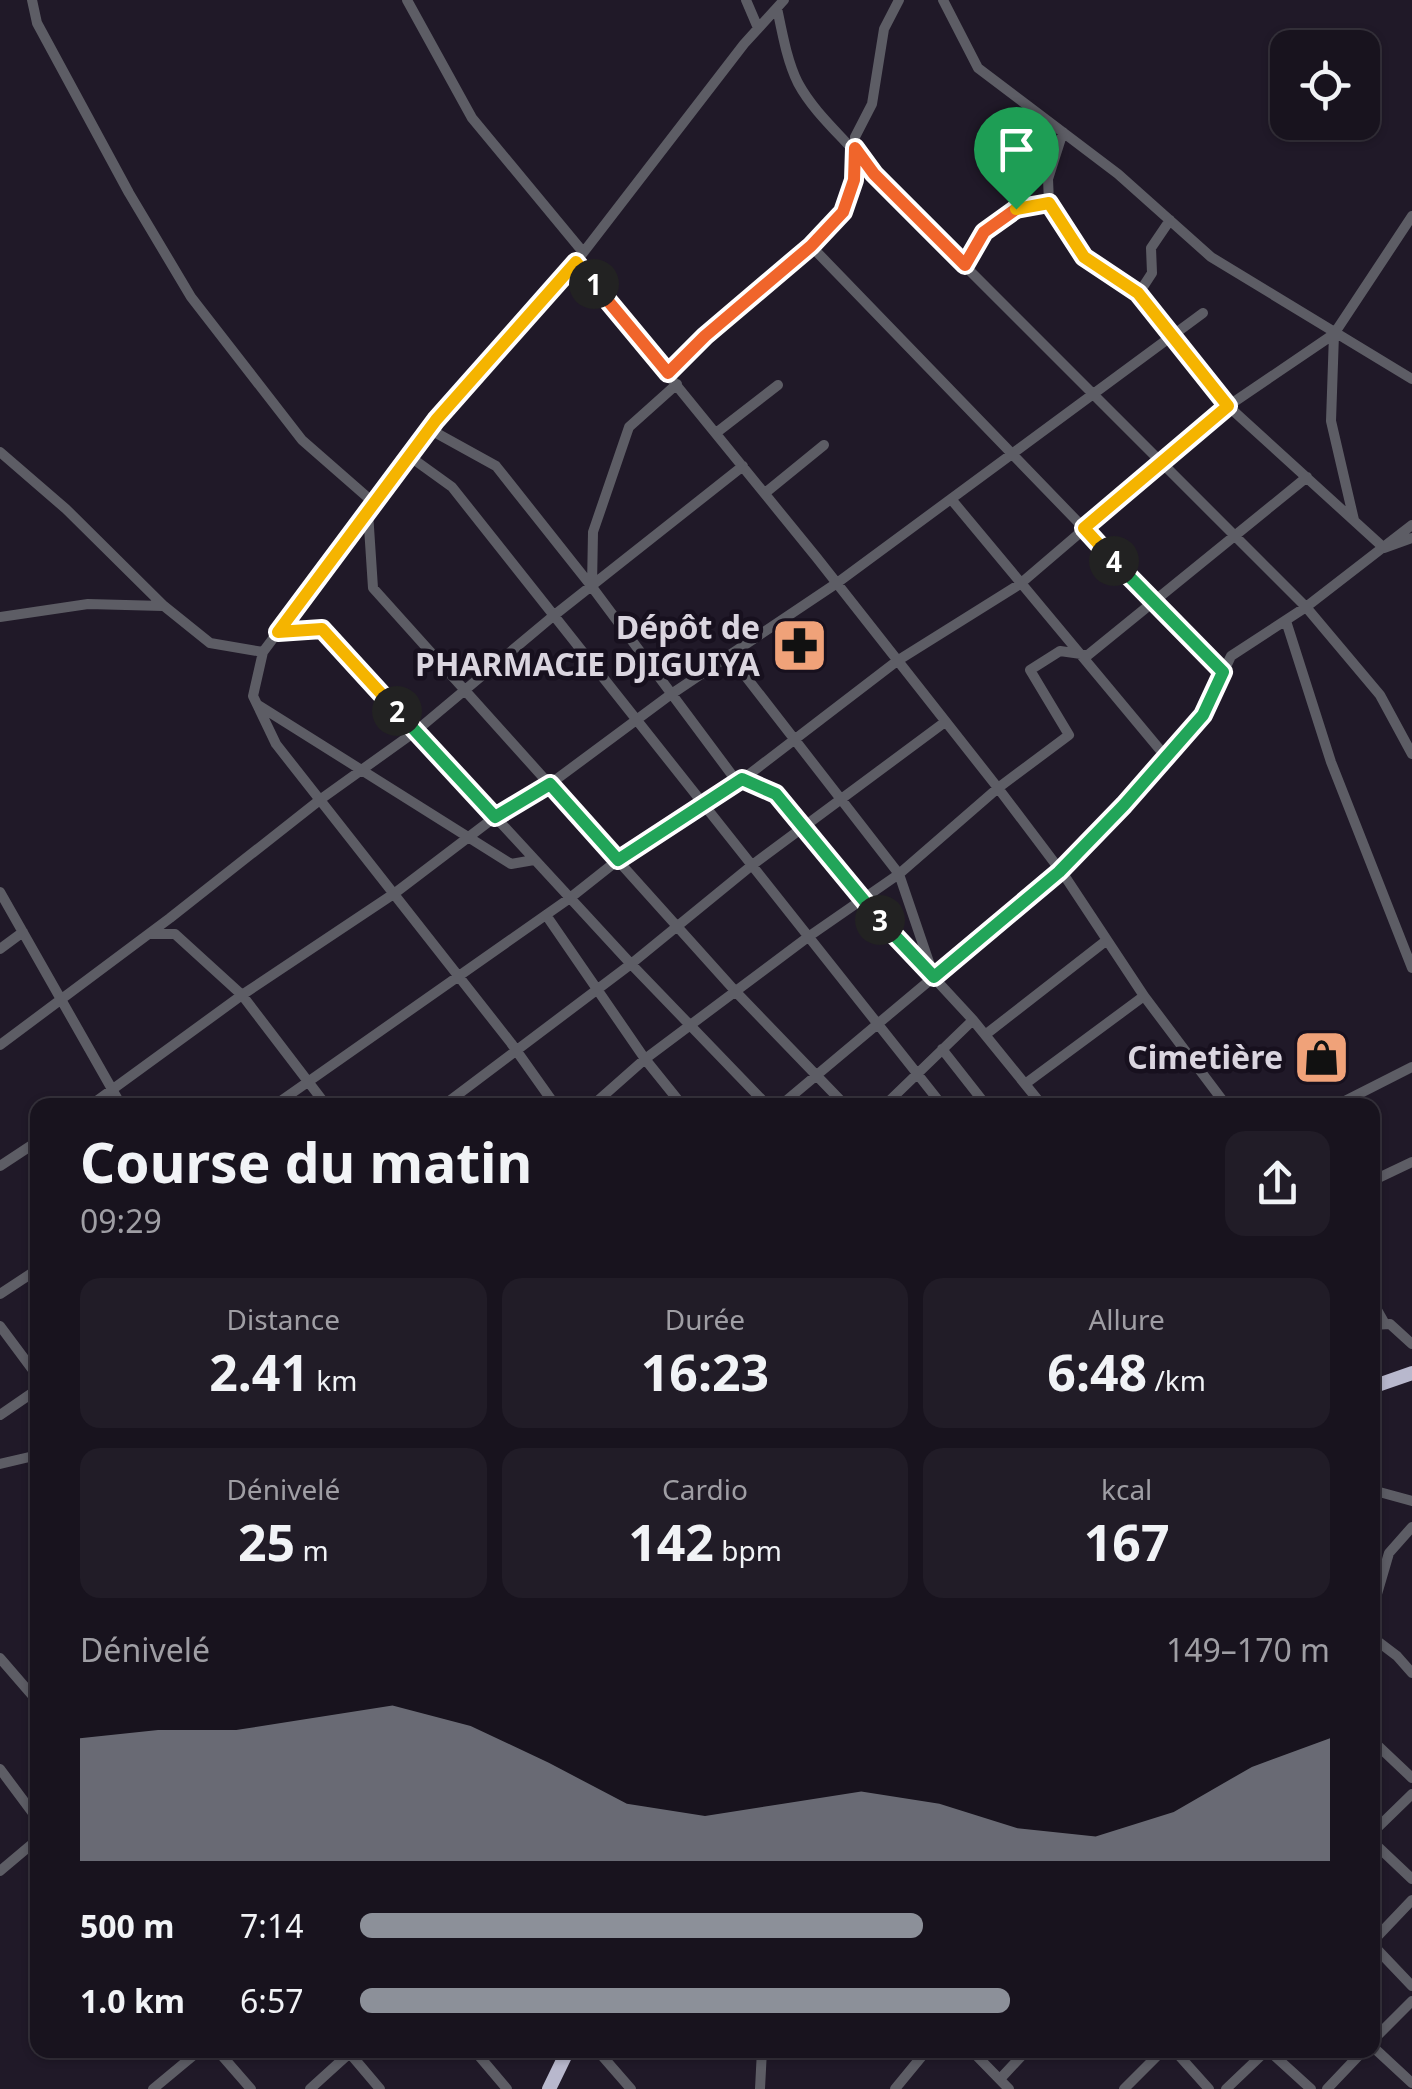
<!DOCTYPE html>
<html lang="fr">
<head>
<meta charset="utf-8">
<style>
  body { margin:0; font-family:"Noto Sans",sans-serif; background:#211c27; color:#f1f3f6; height:100vh; display:flex; flex-direction:column; font-size:38px; white-space:nowrap }
  * { box-sizing:border-box; margin:0 }
  p { font-size:32px; color:#9f9ea4 }
  .icon { flex:none; width:55px; height:55px; fill:none; stroke:currentColor; stroke-width:2; stroke-linecap:round; stroke-linejoin:round }
  .map { position:relative; flex:1; overflow:hidden }
  .panel { position:absolute; left:30px; top:1098px; width:1350px; height:960px; display:flex; flex-direction:column; background:#18131e; border-radius:20px; box-shadow:0 2px 8px #0004,0 0 0 2px #36323c }
  .panel>* { flex:none }
  .controls { position:absolute; left:1270px; top:30px; display:grid; gap:20px }
  .controls a { display:grid; place-items:center; width:110px; height:110px; border-radius:20px; background:#18131e; box-shadow:0 2px 8px #0004,0 0 0 2px #36323c; font-size:50px }
  .pin { position:absolute; display:grid; place-items:center; width:85px; height:85px; color:#fff; margin:-102px -42px; border-radius:50% 50% 50% 0; rotate:-45deg; box-shadow:0 0 10px #0007 }
  .pin .icon { rotate:45deg }
  .km { position:absolute; width:50px; height:50px; margin:-25px; border-radius:50%; background:#222; color:#fff; font-size:28px; line-height:50px; text-align:center }
  .round { display:grid; place-items:center; flex:none; width:105px; height:105px; border-radius:20px; background:#211c27 }
  .headline { display:flex; align-items:center; justify-content:space-between; height:170px; padding:0 50px }
  h1 { font-size:55px; font-weight:700; line-height:75px }
  .metrics { display:grid; grid-template-columns:repeat(3,1fr); gap:15px; height:170px; padding:10px 50px }
  .metrics div { display:grid; align-content:center; border-radius:20px; background:#211c27; text-align:center }
  .metrics b { font-size:50px; font-weight:700 }
  .metrics small { font-size:28px; font-weight:400 }
  .metrics p { font-size:28px }
  .chart { height:280px; padding:20px 50px }
  .chart p { display:flex; justify-content:space-between }
  .chart svg { width:100%; height:180px; margin-top:10px; fill:#8c9099; opacity:.7 }
  ul { padding:0 50px; list-style:none; font-size:32px }
  li { display:grid; grid-template-columns:160px 120px 1fr; align-items:center; height:75px }
  li i { height:25px; border-radius:12px; background:#8c9099 }
  .map>svg:first-child { display:block }
  .lines { fill:none; stroke-linecap:round; stroke-linejoin:round }
  .minor { stroke:#5d5d65; stroke-width:10 }
  .highway { stroke:#b8b8cd; stroke-width:14 }
  .split-1-casing { stroke:#fff; stroke-width:20 }
  .split-2-casing { stroke:#fff; stroke-width:20 }
  .split-3-casing { stroke:#fff; stroke-width:20 }
  .split-4-casing { stroke:#fff; stroke-width:20 }
  .split-5-casing { stroke:#fff; stroke-width:20 }
  .split-1 { stroke:#f0652b; stroke-width:12 }
  .split-2 { stroke:#f5b400; stroke-width:12 }
  .split-3 { stroke:#22a559; stroke-width:12 }
  .split-4 { stroke:#22a559; stroke-width:12 }
  .split-5 { stroke:#f5b400; stroke-width:12 }
  .labels { text-anchor:middle; stroke-width:9; stroke-linejoin:round; paint-order:stroke }
  .poi-label { font-size:32px; font-weight:bold; fill:#dad5df; stroke:#17101e; text-anchor:end }
</style>
</head>
<body>
<div class="map">
<svg width="1412" height="2089" viewBox="0 0 1412 2089">
  <rect width="100%" height="100%" fill="#201928"/>
  <g class="lines">
    <path class="minor" d="M32 0 37 23 129 193 191 297 302 440 374 503
      M407 0 472 118 583 252
      M746 0 758 28
      M943 0 978 68 1118 174 1211 257 1412 379
      M777 8C782 32 787 61 798 83 817 118 850 142 873 174L1306 607 1380 695 1412 754
      M1063 132 1048 179 1049 203 1067 235 1084 257 1139 293 1228 406 1384 548 1412 538
      M811 246 1223 672
      M576 262 817 558 998 788 1066 878 1144 996 1226 1105
      M965 265C990 224 1001 211 1049 203
      M1139 293 1152 273 1151 248 1170 220
      M1334 334 1412 216
      M668 373 705 335 811 246 843 212 854 180 855 137 872 104 884 29 899 0
      M429 429 496 466 592 587 732 775 776 794 862 900 973 1020 1042 1105
      M716 433 778 385
      M0 452 66 509 164 606 210 643 263 652
      M409 456 452 487 942 1105
      M765 493 824 445
      M951 499 1166 757
      M368 512 373 588 736 992 845 1105
      M592 586 593 532 629 427 677 384
      M0 617 88 604 163 606
      M1286 621 1331 762 1412 968
      M278 631 322 629 631 964 767 1105
      M729 655 899 874 932 971
      M258 705 511 864 534 860
      M0 892 121 1105
      M546 915 645 1059 682 1105
      M150 934H175L242 995 326 1105
      M0 949 23 932
      M985 1035 1107 940
      M0 1045 170 918 321 799 416 731 552 617 743 466
      M942 1049 986 1105
      M1025 1084 1144 996
      M91 1105 242 995 395 893 495 817 550 784 670 695 837 583 1203 313
      M275 1105 570 898 618 860 743 779 897 661 1020 584 1228 406 1334 334 1331 421 1354 520
      M444 1105 631 964 751 866 945 722
      M555 1105 511 1043 276 744 253 696 263 652 436 420 576 262 744 44 784 0
      M593 1105 645 1059 808 937 899 874 998 788 1069 735 1030 670 1060 651 1088 655 1307 477
      M781 1105 1059 872 1124 805 1203 715 1231 656 1306 607 1412 525
      M885 1105 973 1020
      M1337 1105 1412 1067
      M0 1166 38 1141
      M1372 1181 1412 1162
      M0 1294 38 1269
      M1372 1301 1385 1324
      M1372 1325 1390 1324 1412 1344
      M0 1326 38 1377
      M0 1415 38 1389
      M0 1464 38 1455
      M1372 1490 1412 1501
      M1372 1611 1389 1553 1412 1527
      M1372 1637 1397 1656 1412 1673
      M0 1658 38 1702
      M1372 1740 1412 1778
      M0 1769 38 1820
      M1372 1833 1412 1794
      M1372 1841 1412 1879
      M0 1871 38 1839
      M1372 1942 1412 1900
      M1372 1944 1412 1986
      M1372 2041 1412 2001
      M1372 2046 1412 2083
      M217 2050 251 2089
      M347 2050 380 2089
      M474 2050 507 2089
      M597 2050 631 2089
      M971 2050 1009 2089
      M1174 2050 1209 2089
      M1268 2050 1311 2089
      M1000 2079 1027 2050
      M153 2089 200 2050
      M310 2089 353 2050
      M760 2089 762 2050
      M895 2089 927 2050
      M1124 2089 1163 2050
      M1226 2089 1267 2050
      M1327 2089 1364 2050"/>
    <path class="highway" d="M1372 1387 1412 1373
      M549 2089 568 2050"/>
  </g>
  <g class="lines">
    <defs>
      <path id="split-1" d="M594 284 668 373 705 336 811 246 843 212 854 180 855 148 874 174 965 265 984 232 1016 209"/>
      <path id="split-2" d="M397 711 322 629 278 632 436 420 576 262 594 284"/>
      <path id="split-3" d="M397 711 495 817 550 784 618 860 742 779 776 794 880 920"/>
      <path id="split-4" d="M880 920 934 977 1059 872 1124 805 1203 715 1223 672 1114 561"/>
      <path id="split-5" d="M1016 209 1049 203 1084 257 1138 293 1228 406 1084 528 1114 561"/>
    </defs>
    <use href="#split-1" class="split-1-casing"/>
    <use href="#split-2" class="split-2-casing"/>
    <use href="#split-3" class="split-3-casing"/>
    <use href="#split-4" class="split-4-casing"/>
    <use href="#split-5" class="split-5-casing"/>
    <use href="#split-1" class="split-1"/>
    <use href="#split-2" class="split-2"/>
    <use href="#split-3" class="split-3"/>
    <use href="#split-4" class="split-4"/>
    <use href="#split-5" class="split-5"/>
  </g>
  <defs>
    <symbol id="pharmacy-square" viewBox="-11 -11 22 22"><rect x="-9" y="-9" width="18" height="18" rx="4" fill="#f0a279" stroke="#17101e"/><path d="M-2-6h4v4h4v4h-4v4h-4v-4h-4v-4h4Z" fill="#111"/></symbol>
    <symbol id="shop-square" viewBox="-11 -11 22 22"><rect x="-9" y="-9" width="18" height="18" rx="4" fill="#f0a279" stroke="#17101e"/><path d="M-5-2.5h2.3a2.7 3.5 0 0 1 5.4 0H5L5.5 6h-11ZM-1.5-2.5h3a1.5 2.3 0 0 0-3 0Z" fill="#111"/></symbol>
  </defs>
  <g fill-rule="evenodd">
    <use href="#pharmacy-square" x="768" y="614" width="63" height="63"/>
    <use href="#shop-square" x="1290" y="1026" width="63" height="63"/>
  </g>
  <g class="labels">
    <g class="poi-label">
      <text x="760" y="639">Dépôt de<tspan x="760" dy="37">PHARMACIE DJIGUIYA</tspan></text>
      <text x="1283" y="1069">Cimetière</text>
    </g>
  </g>
</svg>
<div class="controls">
<a><svg class="icon" aria-label="locate" viewBox="0 0 24 24"><circle cx="12" cy="12" r="6"/><path d="M12 2v4M12 18v4M2 12h4M18 12h4"/></svg></a>
</div>
<div class="pin" style="left:1016px;top:209px;background:#1e9e55"><svg class="icon" aria-label="arrive" viewBox="0 0 24 24"><path d="M6 21V4h12l-3 4 3 4H6"/></svg></div>
<b class="km" style="left:594px;top:284px">1</b>
<b class="km" style="left:397px;top:711px">2</b>
<b class="km" style="left:880px;top:920px">3</b>
<b class="km" style="left:1114px;top:561px">4</b>
<section class="panel">
<div class="headline"><div><h1>Course du matin</h1><p>09:29</p></div><a class="round"><svg class="icon" aria-label="share" viewBox="0 0 24 24"><path d="M12 15V3M7 8l5-5 5 5M5 13v7h14v-7"/></svg></a></div>
<div class="metrics">
<div><p>Distance</p><b>2.41<small> km</small></b></div>
<div><p>Durée</p><b>16:23</b></div>
<div><p>Allure</p><b>6:48<small> /km</small></b></div>
</div>
<div class="metrics">
<div><p>Dénivelé</p><b>25<small> m</small></b></div>
<div><p>Cardio</p><b>142<small> bpm</small></b></div>
<div><p>kcal</p><b>167</b></div>
</div>
<div class="chart"><p><span>Dénivelé</span>149–170 m</p>
<svg viewBox="0 0 160 44" preserveAspectRatio="none"><path d="M0 44V14L10 12L20 12L30 9L40 6L50 11L60 20L70 30L80 33L90 30L100 27L110 30L120 36L130 38L140 32L150 21L160 14V44z"/></svg>
</div>
<ul>
<li><b>500 m</b>7:14<i style="width:58%"></i></li>
<li><b>1.0 km</b>6:57<i style="width:67%"></i></li>
</ul>
</section>
</div>
</body>
</html>
